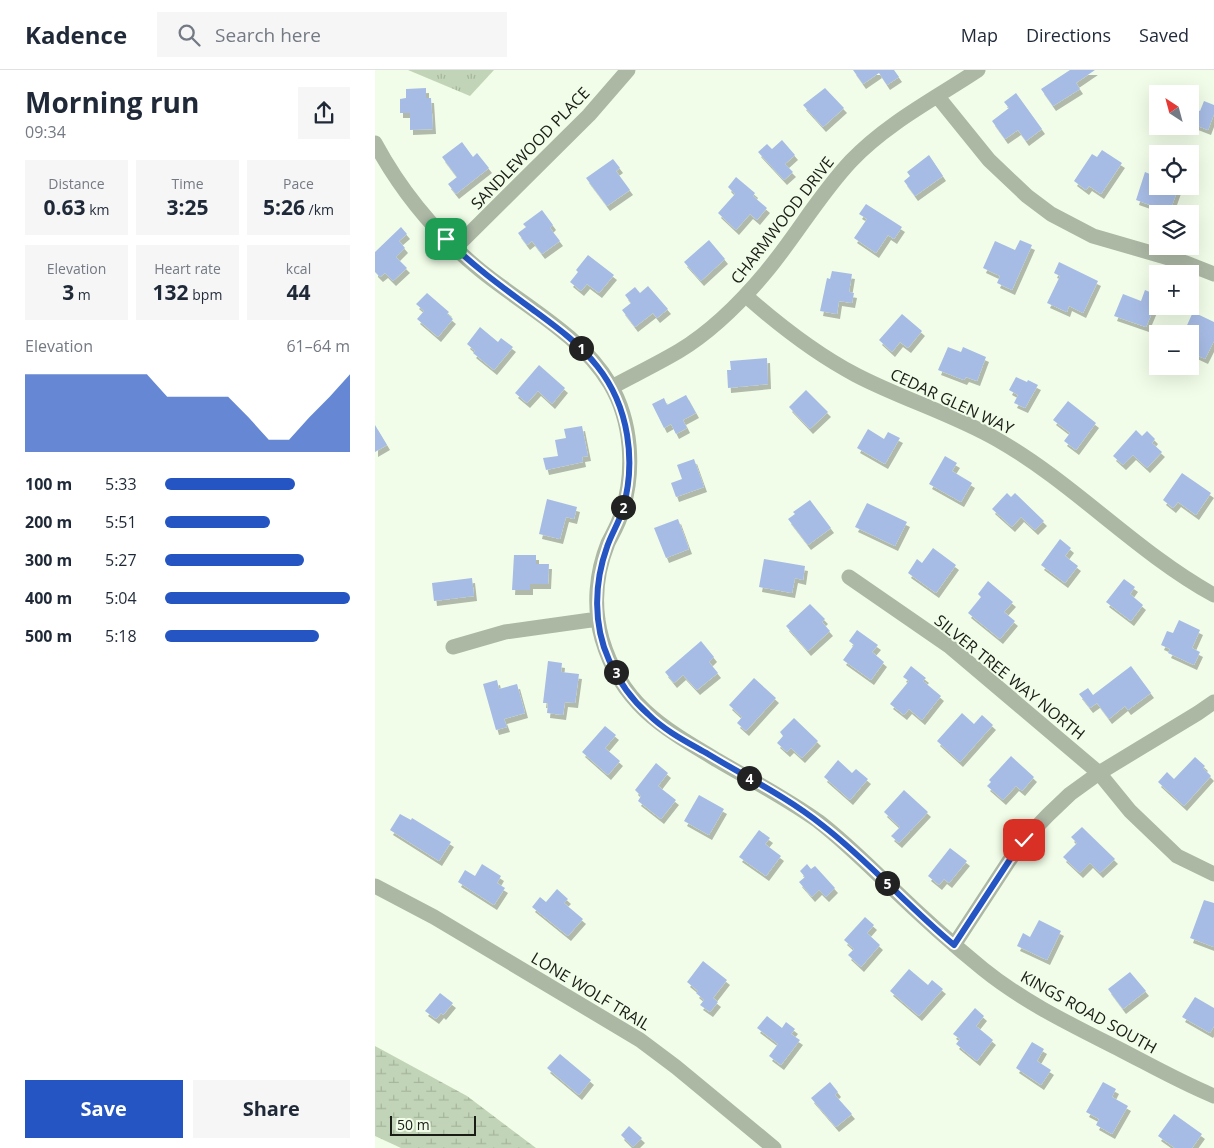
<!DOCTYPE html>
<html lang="en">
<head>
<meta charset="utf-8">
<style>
  body { margin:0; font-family:"Open Sans",sans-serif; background:#f6f6f7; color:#1f2937; height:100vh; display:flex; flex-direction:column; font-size:19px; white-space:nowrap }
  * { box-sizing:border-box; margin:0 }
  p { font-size:16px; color:#747a83 }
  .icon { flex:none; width:28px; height:28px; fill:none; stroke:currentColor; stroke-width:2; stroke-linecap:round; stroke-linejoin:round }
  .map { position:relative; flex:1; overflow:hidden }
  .drawer { display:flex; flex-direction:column; background:#fff; width:375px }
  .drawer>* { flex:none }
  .needle { width:32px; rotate:324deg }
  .buttons { position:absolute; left:774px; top:15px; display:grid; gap:10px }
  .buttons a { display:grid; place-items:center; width:50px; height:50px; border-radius:0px; background:#fff; box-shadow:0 5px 20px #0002; font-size:25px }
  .scale { position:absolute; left:15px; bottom:12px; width:86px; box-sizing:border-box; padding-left:5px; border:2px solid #191d16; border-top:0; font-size:14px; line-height:18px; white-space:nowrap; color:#191d16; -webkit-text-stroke:4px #f1fde8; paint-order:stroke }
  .pin { position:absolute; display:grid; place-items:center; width:42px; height:42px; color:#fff; margin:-21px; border-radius:10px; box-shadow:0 2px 8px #0006 }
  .km { position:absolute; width:25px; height:25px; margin:-12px; border-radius:50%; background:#222; color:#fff; font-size:14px; line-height:25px; text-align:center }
  .round { display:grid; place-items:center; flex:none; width:52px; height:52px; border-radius:0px; background:#f6f6f7 }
  .head { display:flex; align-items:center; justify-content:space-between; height:85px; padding:0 25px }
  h1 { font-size:28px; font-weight:700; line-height:38px }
  .figures { display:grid; grid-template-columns:repeat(3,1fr); gap:8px; height:85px; padding:5px 25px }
  .figures div { display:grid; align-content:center; border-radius:0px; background:#f6f6f7; text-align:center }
  .figures b { font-size:21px; font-weight:700 }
  .figures small { font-size:14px; font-weight:400 }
  .figures p { font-size:14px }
  .chart { height:140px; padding:10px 25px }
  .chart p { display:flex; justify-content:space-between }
  .chart svg { width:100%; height:90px; margin-top:5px; fill:#2455c2; opacity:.7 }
  .action { display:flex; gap:10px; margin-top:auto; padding:10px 25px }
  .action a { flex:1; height:58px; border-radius:0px; background:#2455c2; color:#fff; font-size:20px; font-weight:700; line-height:58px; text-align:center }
  .action a+a { background:#f6f6f7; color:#1f2937 }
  ul { padding:0 25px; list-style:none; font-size:16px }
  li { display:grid; grid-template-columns:80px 60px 1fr; align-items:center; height:38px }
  li i { height:12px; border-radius:6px; background:#2455c2 }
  header { display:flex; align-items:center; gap:30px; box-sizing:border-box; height:70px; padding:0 25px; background:#fff; border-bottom:1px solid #e0e1e3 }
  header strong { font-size:24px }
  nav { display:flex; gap:28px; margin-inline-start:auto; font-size:18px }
  .search { width:350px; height:45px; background:#f6f6f7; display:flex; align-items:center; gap:12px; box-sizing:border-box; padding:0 18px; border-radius:0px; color:#747a83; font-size:19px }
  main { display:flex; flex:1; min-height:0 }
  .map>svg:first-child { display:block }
  .grass { fill:url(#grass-tufts) }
  .wetland { fill:url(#wetland-marsh) }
  .building { fill:#a7bce5; filter:url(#shadow) }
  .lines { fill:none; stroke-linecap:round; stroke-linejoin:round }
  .minor { stroke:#acb7a4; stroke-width:15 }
  .route-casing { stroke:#fff; stroke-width:10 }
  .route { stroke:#2455c2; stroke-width:6 }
  .labels { text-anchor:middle; stroke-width:4; stroke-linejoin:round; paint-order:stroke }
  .street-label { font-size:16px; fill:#191d16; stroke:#f1fde8 }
</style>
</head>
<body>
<header>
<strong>Kadence</strong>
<div class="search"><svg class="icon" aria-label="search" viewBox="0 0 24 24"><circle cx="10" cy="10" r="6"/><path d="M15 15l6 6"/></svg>Search here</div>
<nav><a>Map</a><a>Directions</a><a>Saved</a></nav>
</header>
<main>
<section class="drawer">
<div class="head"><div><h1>Morning run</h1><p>09:34</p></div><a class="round"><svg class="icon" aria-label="share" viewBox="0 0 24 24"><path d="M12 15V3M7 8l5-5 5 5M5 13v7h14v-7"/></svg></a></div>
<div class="figures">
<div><p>Distance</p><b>0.63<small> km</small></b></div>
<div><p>Time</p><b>3:25</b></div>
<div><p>Pace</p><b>5:26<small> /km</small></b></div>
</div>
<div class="figures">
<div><p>Elevation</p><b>3<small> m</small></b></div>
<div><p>Heart rate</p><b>132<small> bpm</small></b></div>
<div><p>kcal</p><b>44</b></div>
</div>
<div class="chart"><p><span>Elevation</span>61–64 m</p>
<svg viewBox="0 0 160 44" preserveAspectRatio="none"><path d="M0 44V6L10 6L20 6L30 6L40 6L50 6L60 6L70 17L80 17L90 17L100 17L110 27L120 38L130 38L140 27L150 17L160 6V44z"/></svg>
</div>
<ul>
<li><b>100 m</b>5:33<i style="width:70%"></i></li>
<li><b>200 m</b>5:51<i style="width:57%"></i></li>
<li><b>300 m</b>5:27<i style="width:75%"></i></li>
<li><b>400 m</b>5:04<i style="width:100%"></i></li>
<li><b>500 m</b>5:18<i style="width:83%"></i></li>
</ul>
<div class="action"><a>Save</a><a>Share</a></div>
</section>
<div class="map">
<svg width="839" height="1078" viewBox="0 0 839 1078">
  <defs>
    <pattern id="grass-tufts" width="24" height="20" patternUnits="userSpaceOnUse" patternTransform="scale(1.25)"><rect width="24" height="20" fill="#c2d4b7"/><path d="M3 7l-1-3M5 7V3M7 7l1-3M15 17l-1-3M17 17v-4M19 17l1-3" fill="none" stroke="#a6b69d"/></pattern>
    <pattern id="wetland-marsh" width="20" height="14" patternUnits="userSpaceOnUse" patternTransform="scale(1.25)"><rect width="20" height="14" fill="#c2d4b7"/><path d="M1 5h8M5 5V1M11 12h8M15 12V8" fill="none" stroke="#a6b69d"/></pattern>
    <filter id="shadow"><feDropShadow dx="3" dy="5" stdDeviation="0" flood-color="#0004"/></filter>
  </defs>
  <rect width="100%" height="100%" fill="#f1fde8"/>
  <path class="grass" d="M33 0H119L95 26Z"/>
  <path class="wetland" d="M0 976 92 1026 161 1078H26L0 1066Z"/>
  <path class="building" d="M478 0H519L524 7 512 15 504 3 488 14Z
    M695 0H720L701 13 705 19 678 36 666 19Z
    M51 18V28H56L58 59 35 60V43H25V29L31 28V19Z
    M450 18 469 38 448 57 428 35Z
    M641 23 667 59 651 71 643 60 630 69 617 51 634 38 629 32Z
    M829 31 839 35V44L833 60 815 53V37L825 41Z
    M407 70 420 85 410 94 418 102 409 110 383 82 392 74 397 79Z
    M87 72 98 87 102 83 114 98 81 124 73 114 82 107 67 87Z
    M727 80 747 93 726 124 714 116 711 120 699 111 717 84 722 87Z
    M554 85 568 106 540 126 529 111 535 106 532 102Z
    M238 89 245 98 241 101 255 120 232 136 211 108Z
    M770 102 782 107V116H804L794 144H779L781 137 761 130Z
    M361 107 380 123 378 126 392 138 382 150 375 144 361 160 343 143 360 124 353 117Z
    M491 134 527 157 519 169 513 165 501 183 479 168 492 149 484 144Z
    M167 140 178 155 175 158 185 171 167 184 157 171 152 175 143 163 151 157 148 154Z
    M26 157 32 164 24 171 30 178 21 187 32 198 18 211 10 203 5 207 0 202V182Z
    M334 170 350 189 326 211 309 192Z
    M645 170 657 175 637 220 622 213 625 206 608 198 620 171 640 180Z
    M213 185 239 205 224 223 212 214 206 221 195 212 203 202 201 200Z
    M684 192 723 211 708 243 694 236 692 242 672 233 685 206 679 203Z
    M457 201 477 204 474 222 479 223 477 233 464 231 462 244 445 241 452 208 455 209Z
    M273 216 293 239 282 248 278 243 260 257 247 240 256 233 250 225 260 217 265 223Z
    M770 220 782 225V239L779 238 771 257 739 246 748 224 766 231Z
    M52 223 74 242 72 244 78 249 63 267 42 249 49 241 41 234Z
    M818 242 839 252V271L830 289 815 282V264H808Z
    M527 244 547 261 533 278 525 272 517 282 504 270Z
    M105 257 123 272 126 268 138 277 119 300 98 283 100 281 92 274Z
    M573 277 586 282 588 277 611 287 602 311 591 307 589 310 563 300Z
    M392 288 393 314 353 318 352 300H356L355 291Z
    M164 295 190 318 177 334 163 321 152 333 140 323Z
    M641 307 652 312 653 310 663 315 650 338 639 333 643 325 634 320Z
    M431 320 453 342 435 359 414 337Z
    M311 325 321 343 308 350 312 358 301 364 296 354 289 358 277 334 289 328 292 335Z
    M693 331 721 353 701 380 689 371 695 363 678 350Z
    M0 355 12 375 0 382Z
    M207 356 213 386 207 387 208 392 171 400 168 388 183 386 180 370 191 368 189 359Z
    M493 359 509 369 513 362 525 368 510 394 482 378Z
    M761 360 767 366 772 361 780 369 777 373 787 382 772 398 758 385 748 395 738 386Z
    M570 386 582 393 577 401 597 413 586 432 554 414Z
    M319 389 329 417 301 427 296 413 307 409 302 395Z
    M807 403 836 423 821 445 803 432 798 438 788 430Z
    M632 423 636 427 640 423 669 451 660 460 646 447 637 457 617 439Z
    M172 429 202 437 199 449 191 447 185 469 164 464Z
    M435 430 456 458 433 475 413 449 420 444 418 442Z
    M492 433 532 452 520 476 480 457Z
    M303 449 314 479 291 488 279 458Z
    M685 469 696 478 690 486 703 496 690 513 666 495Z
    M558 478 581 495 561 523 533 503 542 489 547 493Z
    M139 485H161V494H174L173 514H155V520H137Z
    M389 489 430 496 428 510 420 508 417 523 384 517Z
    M97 508 99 526 59 531 57 513Z
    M749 509 760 517 755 524 768 535 756 551 731 532Z
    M613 511 638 532 629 542 640 551 625 569 593 543 606 527 603 524Z
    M435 534 450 549 447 552 455 561 433 581 411 556Z
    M804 550 825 560 817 578 825 582 819 595 793 583 795 579 786 575 792 561 798 563Z
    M482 560 503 575 497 582 509 592 496 610 468 590 479 575 474 571Z
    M326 571 339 587 334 592 343 603 322 620 308 605 299 613 290 602Z
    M173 591 187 593 186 602 204 604 200 633 190 632 188 645 172 643 173 633H168Z
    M536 596 551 608 548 611 566 626 547 650 534 639 529 645 515 634 534 611 528 607Z
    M756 596 776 623 753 640 750 636 734 649 722 633 715 638 704 624 713 618 718 625Z
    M379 608 401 628 371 661 362 653 367 647 354 635Z
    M122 610 124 619 142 614 150 643 129 649 132 657 121 660 108 614Z
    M587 643 599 654 607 645 618 655 585 692 562 671Z
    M419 648 443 671 427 688 416 678 412 682 402 673 408 666 405 662Z
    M230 656 241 665 230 678 245 691 233 705 207 682Z
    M636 686 659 707 647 721 641 716 628 730 612 716 616 712 614 710Z
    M820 687 830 696 828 698 836 706 809 736 783 712 792 702 799 709Z
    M463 690 477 703 481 699 493 709 475 730 449 707Z
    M281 693 293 703 283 716 301 730 286 749 263 731 266 726 260 720Z
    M529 720 553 742 524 773 516 766 525 757 509 742Z
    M324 725 349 739 334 765 309 751Z
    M25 744 36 750 37 748 76 772 64 791 15 760Z
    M707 757 740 789 725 803 715 793 705 803 688 787 702 773 696 767Z
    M384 760 395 768 390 774 406 786 391 806 364 787Z
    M575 778 592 791 574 813 569 809 564 815 553 806Z
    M107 794 126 806 122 813 130 818 119 835 83 812 90 800 100 806Z
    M432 794 436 799 440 796 460 818 451 827 444 820 437 827 424 812 430 807 425 801Z
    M182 819 193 829 189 833 208 849 193 866 157 837 165 827 171 832Z
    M829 830 839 833V877L815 868Z
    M490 847 499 855 492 863 505 875 486 897 473 885 479 879 469 870Z
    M664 850 686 861 672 890 642 876 648 863 655 867Z
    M328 891 352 910 338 928 343 932 335 942 325 935 329 930 321 923 323 921 312 912Z
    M534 899 553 915 557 910 568 919 544 946 515 921Z
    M755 902 771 921 748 939 733 919Z
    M65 923 78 933 68 945 66 943 61 949 50 941Z
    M820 927 839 938V956L835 963 807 947Z
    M600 938 609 946 601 956 618 970 602 991 581 974 585 969 578 964Z
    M392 946 407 958 411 952 420 959 416 964 425 970 406 995 394 986 403 974 382 958Z
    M657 972 669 979 662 991 676 1000 666 1015 641 998Z
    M185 984 216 1010 204 1025 172 998Z
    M455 1012 463 1022 460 1025 477 1044 461 1057 436 1028Z
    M728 1012 741 1019 737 1027 753 1036 737 1064 721 1055 724 1049 711 1042Z
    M799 1044 827 1064 817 1078H800L783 1066Z
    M254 1056 267 1068 258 1077 246 1065Z"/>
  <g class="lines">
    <path class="minor" d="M563 27 614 90 652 126 676 144 718 166 811 193 839 204
      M0 73C27 123 61 164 105 200 149 236 205 264 235 314 257 351 260 401 247 442 244 453 238 463 233 473 221 503 218 537 227 569 246 634 288 658 342 690 376 710 411 728 443 751 469 771 492 794 515 816 545 845 576 873 608 899 650 933 699 956 746 980 777 996 807 1013 839 1026
      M80 178 214 45 253 0
      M371 226C405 256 441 284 481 305 527 329 578 344 623 370 700 414 761 482 839 525
      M237 317C259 305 282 294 304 281 337 261 366 232 391 202 421 166 444 125 476 91 512 53 561 28 603 0
      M474 507 574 576 724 703 755 741 802 786 839 804
      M78 577 130 562 223 549
      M0 816 59 847 265 970 301 997 399 1078
      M579 875 634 791 649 770 673 745 695 724 724 703 823 643 839 632"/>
  </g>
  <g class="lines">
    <defs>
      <path id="route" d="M71 169C97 195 127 217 157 239 180 256 204 273 222 296 254 336 262 392 247 442 243 454 236 465 232 477 219 513 218 555 234 590 243 610 256 629 273 644 290 661 312 672 333 684 371 707 412 727 447 755 494 791 533 837 579 875L634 791 649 770"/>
    </defs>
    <use href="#route" class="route-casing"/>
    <use href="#route" class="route"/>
  </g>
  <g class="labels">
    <g class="street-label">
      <text transform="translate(155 78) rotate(-46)" y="6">SANDLEWOOD PLACE</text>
      <text transform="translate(407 150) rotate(-52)" y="6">CHARMWOOD DRIVE</text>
      <text transform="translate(577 331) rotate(25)" y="6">CEDAR GLEN WAY</text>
      <text transform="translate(635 607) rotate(39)" y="6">SILVER TREE WAY NORTH</text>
      <text transform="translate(216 921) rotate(31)" y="6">LONE WOLF TRAIL</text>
      <text transform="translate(714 942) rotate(29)" y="6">KINGS ROAD SOUTH</text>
    </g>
  </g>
</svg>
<div class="buttons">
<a><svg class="needle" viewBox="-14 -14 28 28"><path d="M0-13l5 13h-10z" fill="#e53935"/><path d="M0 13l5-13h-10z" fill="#747a83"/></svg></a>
<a><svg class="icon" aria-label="locate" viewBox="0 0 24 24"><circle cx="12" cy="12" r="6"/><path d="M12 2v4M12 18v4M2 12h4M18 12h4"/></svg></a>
<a><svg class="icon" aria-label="layers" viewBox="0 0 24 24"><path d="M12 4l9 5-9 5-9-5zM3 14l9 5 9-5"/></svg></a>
<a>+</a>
<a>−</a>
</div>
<div class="scale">50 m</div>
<div class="pin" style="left:71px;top:169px;background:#1e9e55"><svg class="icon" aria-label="arrive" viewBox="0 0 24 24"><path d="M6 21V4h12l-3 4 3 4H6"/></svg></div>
<div class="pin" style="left:649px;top:770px;background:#d93025"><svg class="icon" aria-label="check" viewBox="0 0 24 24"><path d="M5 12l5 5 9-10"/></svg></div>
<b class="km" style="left:206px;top:278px">1</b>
<b class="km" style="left:248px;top:437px">2</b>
<b class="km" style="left:241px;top:602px">3</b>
<b class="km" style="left:374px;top:708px">4</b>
<b class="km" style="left:512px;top:813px">5</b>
</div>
</main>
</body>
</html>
